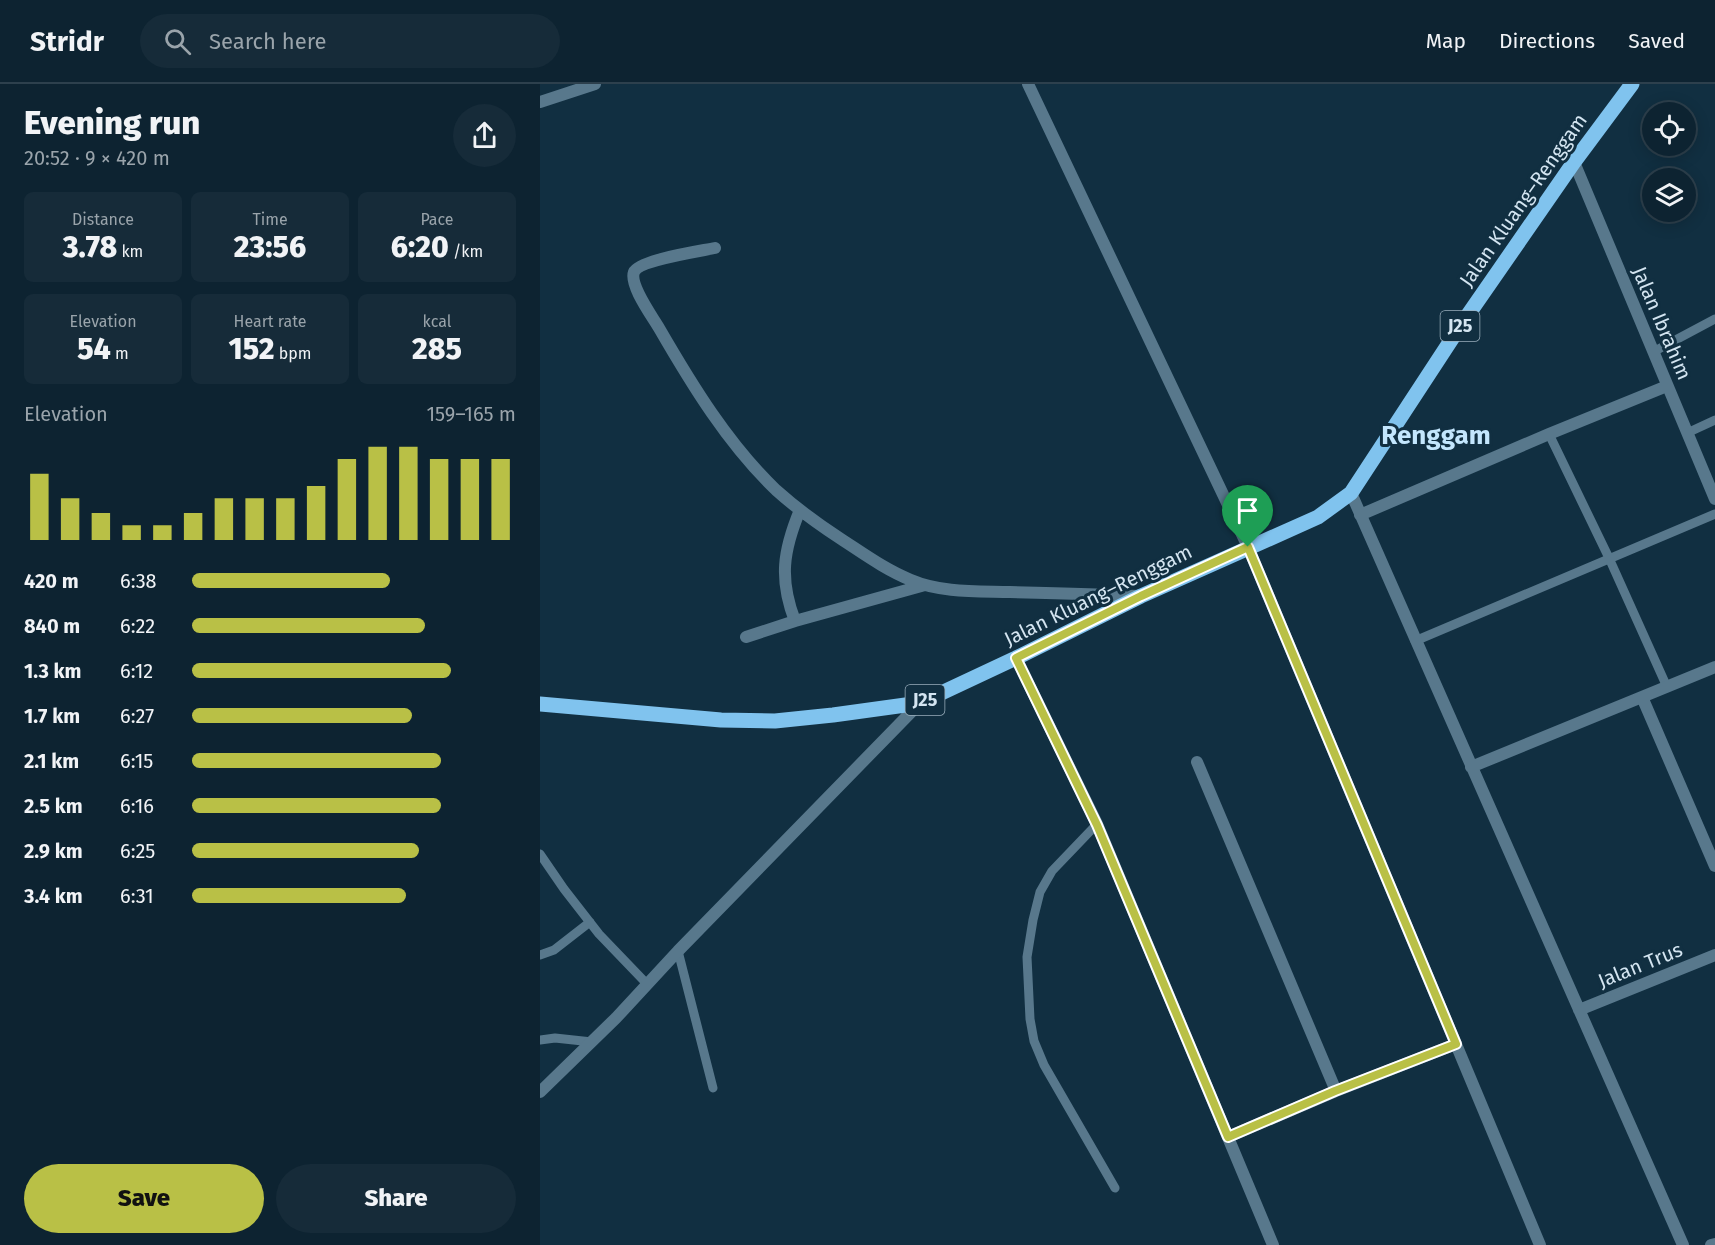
<!DOCTYPE html>
<html lang="en">
<head>
<meta charset="utf-8">
<style>
  body { margin:0; font-family:"Fira Sans",sans-serif; background:#162b39; color:#f1f3f6; height:100vh; display:flex; flex-direction:column; font-size:22px; white-space:nowrap }
  * { box-sizing:border-box; margin:0 }
  p { font-size:20px; color:#9aa4ab }
  .icon { flex:none; width:33px; height:33px; fill:none; stroke:currentColor; stroke-width:2; stroke-linecap:round; stroke-linejoin:round }
  .map { position:relative; flex:1; overflow:hidden }
  .side { display:flex; flex-direction:column; background:#0d2331; width:540px }
  .side>* { flex:none }
  .buttons { position:absolute; left:1102px; top:18px; display:grid; gap:12px }
  .buttons a { display:grid; place-items:center; width:54px; height:54px; border-radius:50%; background:#0d2331; box-shadow:0 3px 15px #0003,0 0 0 2px #2d404d; font-size:30px }
  .pin { position:absolute; display:grid; place-items:center; width:51px; height:51px; color:#fff; margin:-62px -26px; border-radius:50% 50% 50% 0; rotate:-45deg; box-shadow:0 0 6px #0007 }
  .pin .icon { rotate:45deg }
  .round { display:grid; place-items:center; flex:none; width:63px; height:63px; border-radius:32px; background:#162b39 }
  .head { display:flex; align-items:center; justify-content:space-between; height:102px; padding:0 24px }
  h1 { font-size:33px; font-weight:800; line-height:45px }
  .metrics { display:grid; grid-template-columns:repeat(3,1fr); gap:9px; height:102px; padding:6px 24px }
  .metrics div { display:grid; align-content:center; border-radius:9px; background:#162b39; text-align:center }
  .metrics b { font-size:30px; font-weight:800 }
  .metrics small { font-size:16px; font-weight:400 }
  .metrics p { font-size:16px }
  .chart { height:168px; padding:12px 24px }
  .chart p { display:flex; justify-content:space-between }
  .chart svg { width:100%; height:108px; margin-top:6px; stroke:#b9c046; stroke-width:6 }
  .cta { display:flex; gap:12px; margin-top:auto; padding:12px 24px }
  .cta a { flex:1; height:69px; border-radius:36px; background:#b9c046; color:#111; font-size:24px; font-weight:800; line-height:69px; text-align:center }
  .cta a+a { background:#162b39; color:#f1f3f6 }
  ul { padding:0 24px; list-style:none; font-size:20px }
  li { display:grid; grid-template-columns:96px 72px 1fr; align-items:center; height:45px }
  li i { height:15px; border-radius:8px; background:#b9c046 }
  header { display:flex; align-items:center; gap:36px; box-sizing:border-box; height:84px; padding:0 30px; background:#0d2331; border-bottom:2px solid #2d404d }
  header strong { font-size:28px }
  nav { display:flex; gap:33px; margin-inline-start:auto; font-size:21px }
  .search { width:420px; height:54px; background:#162b39; display:flex; align-items:center; gap:15px; box-sizing:border-box; padding:0 21px; border-radius:33px; color:#9aa4ab; font-size:22px }
  main { display:flex; flex:1; min-height:0 }
  .map>svg:first-child { display:block }
  .lines { fill:none; stroke-linecap:round; stroke-linejoin:round }
  .lane { stroke:#58788c; stroke-width:9 }
  .street { stroke:#58788c; stroke-width:12 }
  .primary { stroke:#80c3ee; stroke-width:15 }
  .route-casing { stroke:#fff; stroke-width:12 }
  .route { stroke:#b9c046; stroke-width:8 }
  .labels { text-anchor:middle; stroke-width:6; stroke-linejoin:round; paint-order:stroke }
  .shield { fill:#112f41; stroke:#9aaebc; stroke-width:1.5 }
  .shield-label { font-size:18px; font-weight:bold; fill:#d4e5f1 }
  .street-label { font-size:20px; fill:#d4e5f1; stroke:#112f41 }
  .district-label { font-size:26px; font-weight:bold; fill:#c3e6fd; stroke:#112f41 }
</style>
</head>
<body>
<header>
<strong>Stridr</strong>
<div class="search"><svg class="icon" aria-label="search" viewBox="0 0 24 24"><circle cx="10" cy="10" r="6"/><path d="M15 15l6 6"/></svg>Search here</div>
<nav><a>Map</a><a>Directions</a><a>Saved</a></nav>
</header>
<main>
<section class="side">
<div class="head"><div><h1>Evening run</h1><p>20:52 · 9 × 420 m</p></div><a class="round"><svg class="icon" aria-label="share" viewBox="0 0 24 24"><path d="M12 15V3M7 8l5-5 5 5M5 13v7h14v-7"/></svg></a></div>
<div class="metrics">
<div><p>Distance</p><b>3.78<small> km</small></b></div>
<div><p>Time</p><b>23:56</b></div>
<div><p>Pace</p><b>6:20<small> /km</small></b></div>
</div>
<div class="metrics">
<div><p>Elevation</p><b>54<small> m</small></b></div>
<div><p>Heart rate</p><b>152<small> bpm</small></b></div>
<div><p>kcal</p><b>285</b></div>
</div>
<div class="chart"><p><span>Elevation</span>159–165 m</p>
<svg viewBox="0 0 160 44" preserveAspectRatio="none"><path d="M5 44V17M15 44V27M25 44V33M35 44V38M45 44V38M55 44V33M65 44V27M75 44V27M85 44V27M95 44V22M105 44V11M115 44V6M125 44V6M135 44V11M145 44V11M155 44V11"/></svg>
</div>
<ul>
<li><b>420 m</b>6:38<i style="width:61%"></i></li>
<li><b>840 m</b>6:22<i style="width:72%"></i></li>
<li><b>1.3 km</b>6:12<i style="width:80%"></i></li>
<li><b>1.7 km</b>6:27<i style="width:68%"></i></li>
<li><b>2.1 km</b>6:15<i style="width:77%"></i></li>
<li><b>2.5 km</b>6:16<i style="width:77%"></i></li>
<li><b>2.9 km</b>6:25<i style="width:70%"></i></li>
<li><b>3.4 km</b>6:31<i style="width:66%"></i></li>
</ul>
<div class="cta"><a>Save</a><a>Share</a></div>
</section>
<div class="map">
<svg width="1175" height="1161" viewBox="0 0 1175 1161">
  <rect width="100%" height="100%" fill="#112f41"/>
  <g class="lines">
    <path class="lane" d="M1113 268 1175 235
      M1147 349 1175 336
      M1009 350 1069 474 1127 603
      M875 557 1175 430
      M557 740 512 787 500 808 493 836 487 873 490 935 494 957 504 981 575 1104
      M0 770 24 805 59 850 107 900
      M138 867 173 1004
      M0 871 14 866 50 838
      M0 956 15 954 52 958"/>
    <path class="street" d="M488 0 708 463 1000 1161
      M0 18 55 0
      M1034 78 1175 415
      M175 164C161 167 99 176 94 188 89 201 112 232 119 244 152 301 188 360 236 406 256 424 278 440 301 455 324 470 346 486 371 496 401 509 438 507 470 508 514 509 558 510 601 512
      M811 409 1143 1161
      M820 431 1009 350 1127 302
      M255 537C239 495 243 467 260 426
      M206 553 255 537 385 501
      M476 574 557 740 733 1161
      M1102 613 1175 782
      M657 678 796 1007
      M931 683 1175 583
      M1039 926 1175 871
      M0 1008 76 934 138 867 380 619
      M688 1053 796 1007 916 960
      M1171 1161 1175 1160"/>
    <path class="primary" d="M0 620 181 636 235 637 293 631 380 619 476 574 601 512 778 433 811 409 921 241 1034 78 1092 0"/>
  </g>
  <g class="lines">
    <defs>
      <path id="route" d="M708 463 916 960 795 1007 688 1053 557 741 476 574 601 512Z"/>
    </defs>
    <use href="#route" class="route-casing"/>
    <use href="#route" class="route"/>
  </g>
  <g class="labels">
    <g class="shield">
      <rect x="900.5" y="227" width="39" height="30" rx="4.5"/>
      <rect x="365.5" y="601" width="39" height="30" rx="4.5"/>
    </g>
    <g class="shield-label">
      <text x="920" y="248">J25</text>
      <text x="385" y="622">J25</text>
    </g>
    <g class="street-label">
      <text transform="translate(983 116) rotate(-55)" y="7">Jalan Kluang–Renggam</text>
      <text transform="translate(1122 239) rotate(67)" y="7">Jalan Ibrahim</text>
      <text transform="translate(558 511) rotate(-26)" y="7">Jalan Kluang–Renggam</text>
      <text transform="translate(1100 881) rotate(-22)" y="7">Jalan Trus</text>
    </g>
    <g class="district-label">
      <text x="896" y="360">Renggam</text>
    </g>
  </g>
</svg>
<div class="buttons">
<a><svg class="icon" aria-label="locate" viewBox="0 0 24 24"><circle cx="12" cy="12" r="6"/><path d="M12 2v4M12 18v4M2 12h4M18 12h4"/></svg></a>
<a><svg class="icon" aria-label="layers" viewBox="0 0 24 24"><path d="M12 4l9 5-9 5-9-5zM3 14l9 5 9-5"/></svg></a>
</div>
<div class="pin" style="left:708px;top:463px;background:#1e9e55"><svg class="icon" aria-label="arrive" viewBox="0 0 24 24"><path d="M6 21V4h12l-3 4 3 4H6"/></svg></div>
</div>
</main>
</body>
</html>
